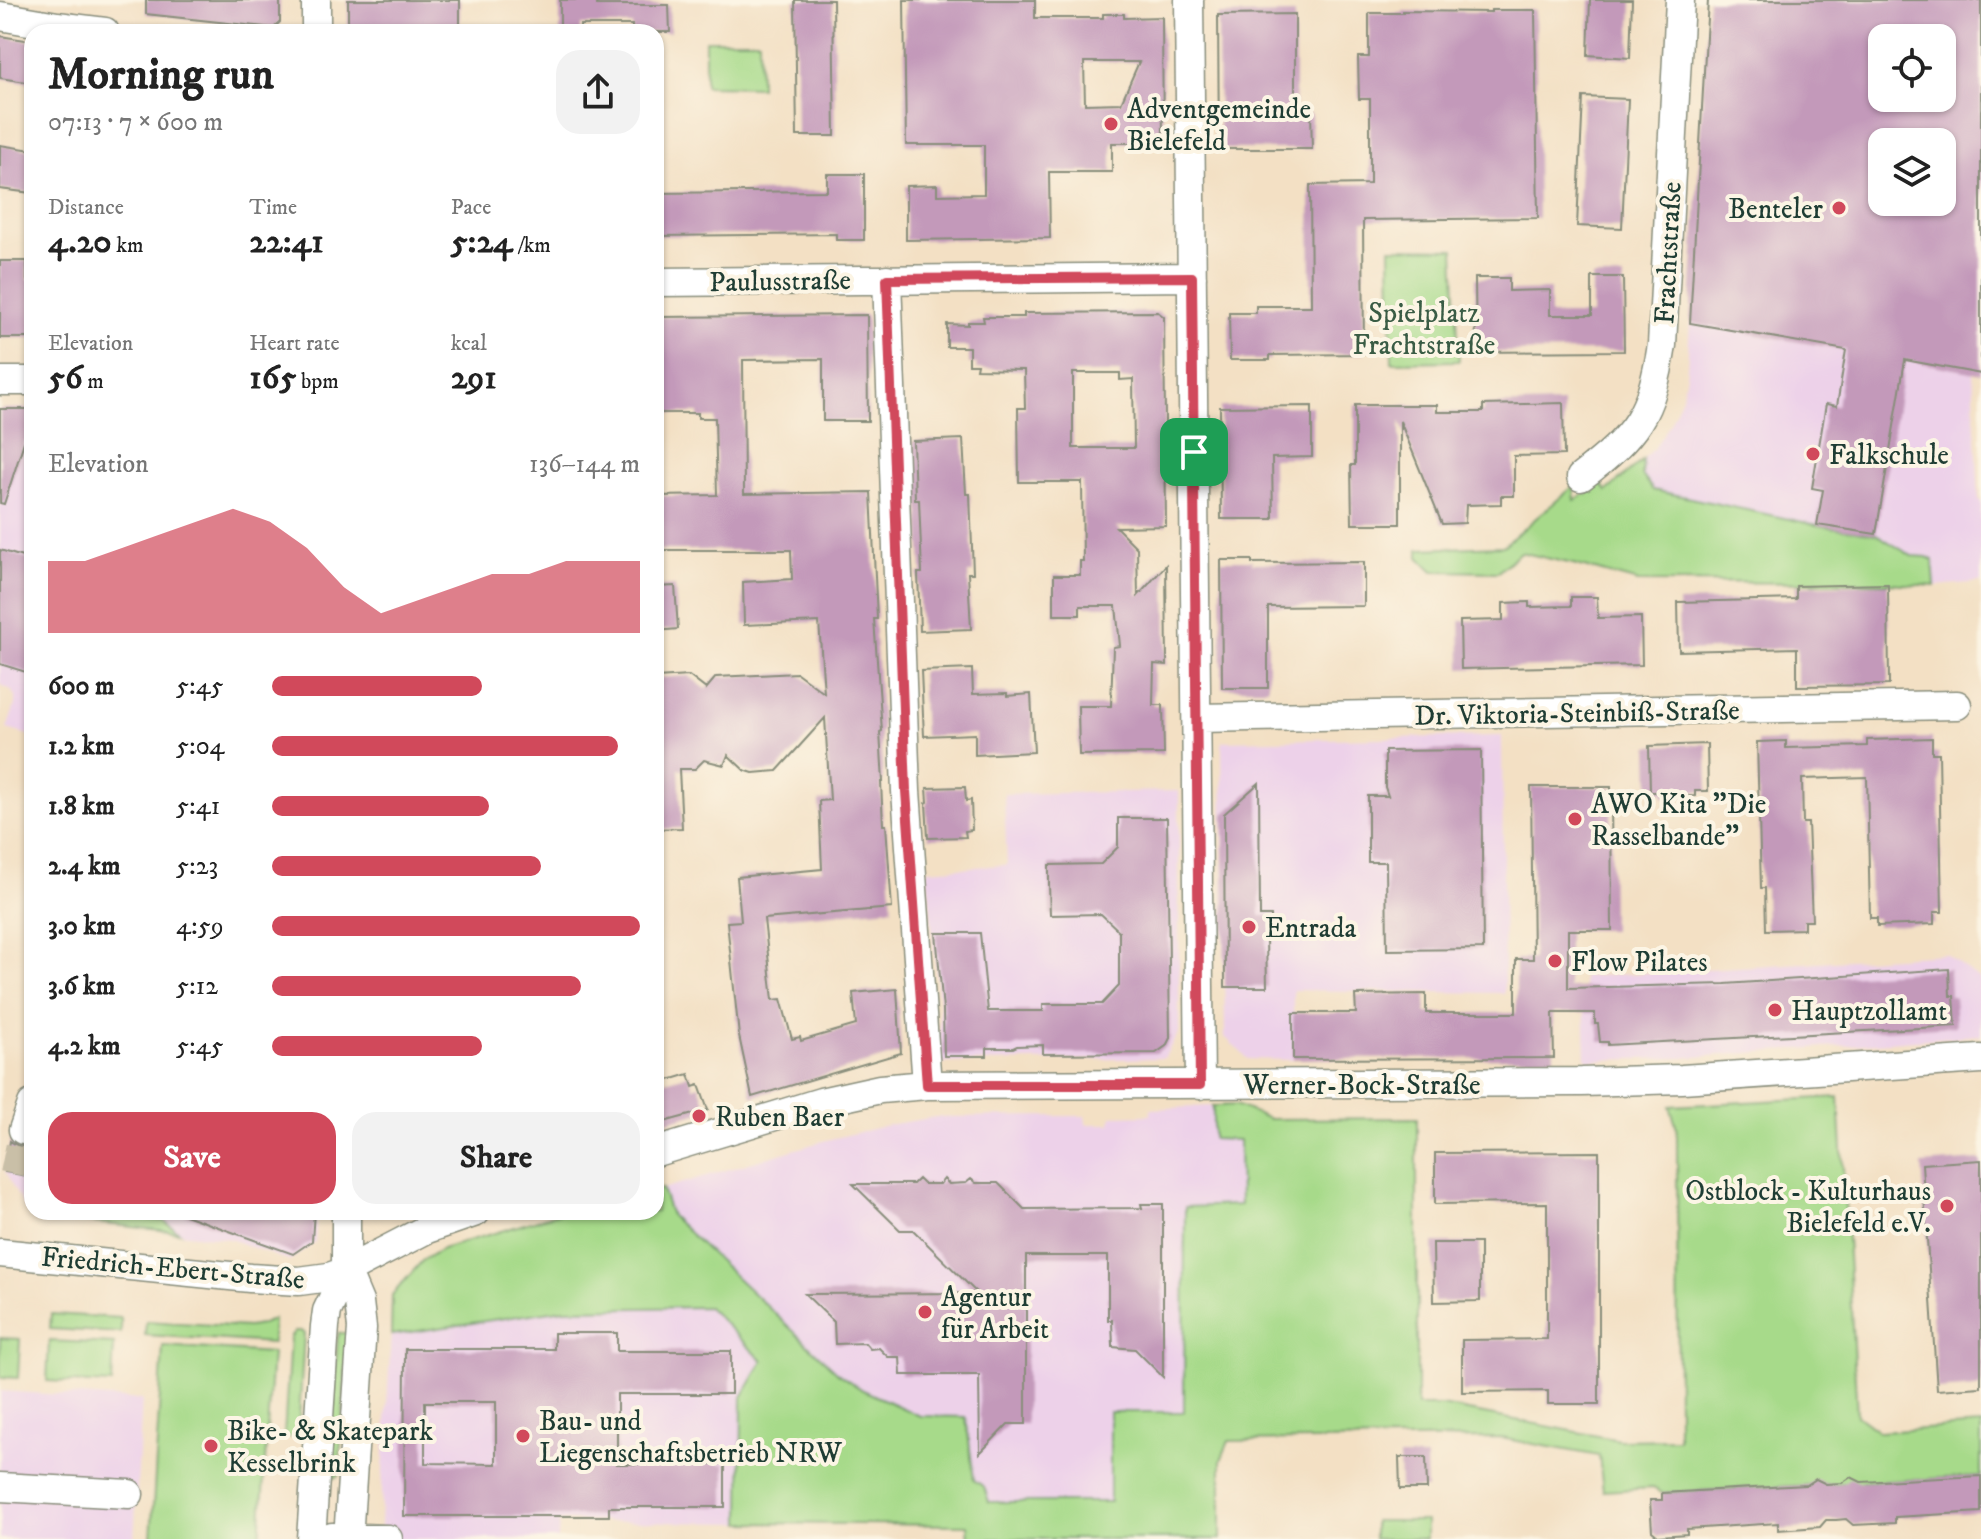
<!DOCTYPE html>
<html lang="en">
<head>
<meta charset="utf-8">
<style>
  body { margin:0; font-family:"IM FELL DW Pica",serif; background:#f2f2f2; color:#222; height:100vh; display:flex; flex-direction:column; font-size:30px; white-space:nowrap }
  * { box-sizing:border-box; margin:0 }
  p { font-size:26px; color:#767676 }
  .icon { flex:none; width:44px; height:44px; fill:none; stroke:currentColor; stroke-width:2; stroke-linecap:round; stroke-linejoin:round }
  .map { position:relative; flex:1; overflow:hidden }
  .sheet { position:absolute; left:24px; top:24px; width:640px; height:1196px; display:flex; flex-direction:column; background:#fff; border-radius:24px; box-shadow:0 2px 6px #0004 }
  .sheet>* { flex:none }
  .fabs { position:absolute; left:1868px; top:24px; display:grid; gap:16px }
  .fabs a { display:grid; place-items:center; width:88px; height:88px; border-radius:16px; background:#fff; box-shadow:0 2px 6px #0004; font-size:40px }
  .pin { position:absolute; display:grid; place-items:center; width:68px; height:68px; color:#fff; margin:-34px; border-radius:16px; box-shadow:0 4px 12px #0006 }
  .round { display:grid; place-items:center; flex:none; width:84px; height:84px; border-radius:24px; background:#f2f2f2 }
  .headline { display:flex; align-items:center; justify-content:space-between; height:136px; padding:0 24px }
  h1 { font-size:44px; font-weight:800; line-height:60px }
  .metrics { display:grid; grid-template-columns:repeat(3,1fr); gap:12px; height:136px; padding:8px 24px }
  .metrics div { display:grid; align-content:center }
  .metrics b { font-size:34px; font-weight:800 }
  .metrics small { font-size:22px; font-weight:400 }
  .metrics p { font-size:22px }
  .chart { height:224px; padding:16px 24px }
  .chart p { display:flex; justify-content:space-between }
  .chart svg { width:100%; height:144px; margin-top:8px; fill:#d1495b; opacity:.7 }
  .button { display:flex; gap:16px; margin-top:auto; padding:16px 24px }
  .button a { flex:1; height:92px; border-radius:24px; background:#d1495b; color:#fff; font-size:32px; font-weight:800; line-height:92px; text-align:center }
  .button a+a { background:#f2f2f2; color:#222 }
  ul { padding:0 24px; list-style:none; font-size:26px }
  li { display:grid; grid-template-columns:128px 96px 1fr; align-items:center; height:60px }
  li i { height:20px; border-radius:10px; background:#d1495b }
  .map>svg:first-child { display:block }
  .built { fill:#edd1e9 }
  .green { fill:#a7da8a; stroke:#638c5f; stroke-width:2 }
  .building { fill:#c399ba; fill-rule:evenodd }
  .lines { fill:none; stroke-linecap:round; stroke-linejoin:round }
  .street-tunnel { stroke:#c9bfa7; stroke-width:28; stroke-dasharray:28 14; stroke-linecap:butt }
  .street-casing { stroke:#898e7c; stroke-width:31 }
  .street { stroke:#fff; stroke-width:28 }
  .route-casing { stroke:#fff; stroke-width:16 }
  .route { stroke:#d1495b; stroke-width:10 }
  .poi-dot { fill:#d1495b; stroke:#fcf5e5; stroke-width:3 }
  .labels { text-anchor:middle; stroke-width:8; stroke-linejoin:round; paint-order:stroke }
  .poi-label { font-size:28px; fill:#1f3d34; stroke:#fcf5e5; text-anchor:start }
  .street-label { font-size:28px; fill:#1f3d34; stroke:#fcf5e5 }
  .park-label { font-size:28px; fill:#3a5c45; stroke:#fcf5e5 }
</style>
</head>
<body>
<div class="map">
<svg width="1981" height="1539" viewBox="0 0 1981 1539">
  <rect width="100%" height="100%" fill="#fcf5e5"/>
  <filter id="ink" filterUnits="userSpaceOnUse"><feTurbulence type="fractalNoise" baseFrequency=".0125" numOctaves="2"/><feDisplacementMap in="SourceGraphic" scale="16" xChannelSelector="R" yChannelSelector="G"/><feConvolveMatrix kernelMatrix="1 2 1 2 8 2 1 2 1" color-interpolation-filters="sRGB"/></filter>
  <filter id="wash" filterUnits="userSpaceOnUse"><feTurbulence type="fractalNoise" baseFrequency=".006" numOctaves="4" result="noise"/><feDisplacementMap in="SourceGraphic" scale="32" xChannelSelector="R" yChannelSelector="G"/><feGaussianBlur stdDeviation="1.8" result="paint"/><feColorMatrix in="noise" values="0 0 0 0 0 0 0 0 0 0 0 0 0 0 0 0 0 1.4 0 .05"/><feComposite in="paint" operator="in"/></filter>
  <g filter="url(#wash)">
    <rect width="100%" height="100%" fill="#f3e0c4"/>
    <path class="built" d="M1690 323 1973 372 1979 501H1981V582L1935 586 1933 560 1927 557H1912L1876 534 1817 525 1653 490 1642 475 1641 468 1643 460 1655 447 1670 423 1682 397 1687 369Z
      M32 408V736L7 729 15 705V697L11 690 0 684V409Z
      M1502 736 1504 993 1293 990V1060L1248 1059 1225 1037 1222 741Z
      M1179 791V1032L1164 1058 940 1063 939 1003 927 870 1007 865 1004 794Z
      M1946 954 1981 980V1035L1682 1058 1586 1060 1583 977Z
      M21 1088 32 1090V1210L25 1209 5 1172Z
      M1213 1106V1139L1239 1140 1240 1206 1185 1207 1184 1413 1111 1502H989L974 1480 966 1417 920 1416 863 1390 840 1375 671 1216 662 1189 827 1140 893 1124 936 1117 1085 1116 1086 1124H1111L1112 1116 1151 1115V1109Z
      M42 1212H317L315 1243 289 1261 230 1239 70 1220Z
      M708 1307 763 1361 742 1397 741 1523 559 1521 558 1539H379L391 1335 565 1309Z
      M0 1391 142 1400 134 1539H0Z"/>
    <path class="green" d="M705 40H759L760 87 705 86Z
      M1390 248 1454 249 1459 361 1392 362Z
      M1643 460 1642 475 1653 490 1817 525 1876 534 1912 556 1927 557 1933 560 1935 586 1888 583 1638 582 1573 564 1520 552 1498 572 1433 571 1419 557V549L1503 546 1574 486 1575 500 1601 483 1607 491Z
      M1839 1097 1857 1415 1880 1432 1981 1425V1476L1662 1493 1653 1488 1603 1491 1599 1456 1501 1438 1229 1441 1221 1460V1539H969L968 1525 741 1523 742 1397 763 1361 708 1307 565 1309 391 1335 392 1295 423 1260 442 1249 563 1212H656V1190L662 1189 671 1216 840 1375 863 1390 920 1416 966 1417 974 1480 984 1487 989 1502H1110V1412H1184L1185 1207 1240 1205 1239 1140 1213 1139V1106L1236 1105 1269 1119 1417 1118V1406H1442L1619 1440 1678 1439 1677 1137 1676 1125 1670 1106Z
      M71 1212H86L164 1221 179 1232 70 1220Z
      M51 1314 121 1318V1333L50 1329Z
      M273 1319 272 1343 145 1335 146 1321 248 1327 261 1325Z
      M295 1331H301L304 1334 298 1437H284L290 1337Z
      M338 1333H348L339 1475 334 1478 329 1473Z
      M0 1338 20 1339 18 1378 0 1377Z
      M49 1341 114 1344 112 1384 47 1381Z
      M163 1346 272 1353 260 1539H151Z
      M1374 1521H1426V1539H1374Z"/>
    <g id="blocks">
      <path class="building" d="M146 0H280V22L274 28 146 14Z
        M348 0H460V32H348Z
        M560 0H597V5H669L670 32H632V25H580V32H560Z
        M795 0H833L835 136H797Z
        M904 0H1035V18H1103V14H1124V18L1162 17 1163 143H1112V172H1049L1050 238 906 240V186L937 185V195L984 194V145H906ZM1084 62H1139L1121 103 1085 104Z
        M1590 0H1632L1630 58 1588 55Z
        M1708 0H1981V374L1905 360 1876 534 1817 525 1823 490 1812 488 1826 404 1837 406 1846 350 1690 323ZM1882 38H1942V98H1882ZM1882 142H1942V202H1882Z
        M1491 10H1535L1538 218 1363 220 1364 354 1270 355V360H1230L1229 313H1256V306H1311L1310 185 1370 184V99H1359L1358 57H1369V13H1403V11L1491 12Z
        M1295 14V113H1311L1312 149H1219L1218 15Z
        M0 36 32 41V83L0 78Z
        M1583 97 1628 99 1622 228 1577 226Z
        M0 145 32 150V193L0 189Z
        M827 174H864V240H836V234L656 236V193L827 191Z
        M0 261H27V280H32V338H0Z
        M1592 277H1623L1624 351 1476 352 1475 278H1509V291L1550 290V315H1592Z
        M1158 312 1164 317 1166 526 1116 527 1137 548 1138 596 1166 565 1167 665 1154 664 1153 705H1163L1164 754 1079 755 1078 706H1111L1113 647 1120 646 1116 606H1080V615H1054V575H1080V561H1083L1082 482H1019L1018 408H1025L1024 370 976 369 977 364H969V347H947V324L968 325V322H984L983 317H1024V313ZM1073 373H1120V380L1133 379 1134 448H1073Z
        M867 315 868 421H823V359L743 360 744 494 871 492 877 619H874L882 731 880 732 883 782H881L883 825H886L892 908 764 919 773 1000 781 999 792 1039 800 1037 801 1041 856 1025 853 993 897 989 901 1053 752 1097 739 1036 727 922 741 921 737 877 822 869 819 801 830 800 825 718 777 771 753 773 744 770 728 755 724 765 704 760 695 769H679L682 828 656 829V678L689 676 706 689 716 677 797 673 824 693 819 622 744 625 743 582 792 579 791 550H656V496L717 495 715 418H698V413H656V317Z
        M1563 403 1564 455 1514 456V496H1501V504L1466 505 1465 523 1442 524 1400 421V524H1352L1351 465H1355V405H1437V412H1483V405Z
        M1312 406V457L1272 458 1273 519H1221L1220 407Z
        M0 409H32V442H24L4 504 0 503Z
        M963 439 966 494H970L973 573H968L971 629 920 631 918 573H922L919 499H915L913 441Z
        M0 550 32 560V674L0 664Z
        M1221 560H1252V563L1364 562V606L1268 607V688H1222Z
        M1888 584 1889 685 1797 686V648L1679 651 1678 602 1796 599V586Z
        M675 586 678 629 656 631V587Z
        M1571 597H1597L1598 618 1641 617 1642 665 1461 669 1460 621 1503 620V603L1529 602V607L1571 606Z
        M972 669 973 694 1007 693V696L1031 694 1034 752 975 755V734L924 736 921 671Z
        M1932 738V753H1939L1942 912H1934V924L1877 926V918H1870L1867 777 1802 779 1803 823H1808L1812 921H1804V929L1766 930 1765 888H1761L1757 742 1786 741V748L1867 746V740Z
        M1707 744 1708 791H1695V796L1664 797V792H1650L1649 746Z
        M1481 750 1483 949 1387 950 1386 862H1368V796H1388L1385 787V751Z
        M1259 783 1260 916H1271V938H1266L1267 987H1225L1224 814Z
        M965 787 966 801 971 800 972 830 965 831 966 837 928 838 926 803 928 802 927 788Z
        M1531 787H1611L1612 930H1568V988L1725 984 1949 969 1950 996H1954L1956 1026 1608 1045V1042H1600L1598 1024H1595V1013H1553L1554 1058 1293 1059V1013H1356L1355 995 1426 994V1013H1516V959H1533Z
        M1118 818H1167L1170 1038 1166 1046 1156 1053 1043 1054V1045L1017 1046 1013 1048H987V1056H944L943 1010 936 933H980L988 1011H1043V1004H1102L1119 986V931L1101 914 1050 915 1049 884V865L1101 864 1118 847Z
        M689 1074 693 1087 699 1085 708 1110 660 1123 656 1111V1084Z
        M10 1141 18 1146 25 1147 32 1144V1177L5 1172Z
        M1599 1152V1404H1548V1391L1462 1392V1340L1547 1339V1203L1435 1204V1153Z
        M1981 1160V1387L1937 1390 1922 1164Z
        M918 1179 923 1184H940L944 1179 949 1184 966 1183 971 1179 976 1183H998L1024 1209 1142 1208 1141 1204H1163V1377L1135 1349 1113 1347 1112 1320H1108V1256H1026V1424H1008L980 1453 979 1375H901L900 1357H888L879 1348 870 1349 865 1343 835 1344 834 1322 805 1294 977 1293 913 1230H900L853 1184H913Z
        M185 1212H314L312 1241 293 1254 185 1215Z
        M1433 1243H1480V1301L1434 1302Z
        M554 1333H617V1351H731V1394H617V1464H725V1507H609V1516H404L405 1349H554ZM425 1402H496V1464L425 1463Z
        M1399 1457H1426L1427 1489H1400Z
        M1981 1476V1512L1895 1517V1523L1853 1525 1846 1519 1836 1520H1826L1820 1527 1778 1530V1523L1687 1529V1534L1658 1536 1652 1531 1650 1500H1662V1493L1807 1485 1816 1479 1826 1484 1842 1483 1851 1477 1861 1482Z"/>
    </g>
  </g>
  <g filter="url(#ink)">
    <use href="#blocks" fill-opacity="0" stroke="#898e7c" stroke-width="2"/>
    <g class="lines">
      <path class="street-tunnel" d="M14 1174 23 1130"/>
      <defs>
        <path id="street" d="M1189 0 1200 1085
          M0 16 57 26 105 32
          M316 32V0
          M887 279 906 791 927 1085
          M656 282 1192 277
          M0 381H32
          M1581 477C1637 434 1651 415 1662 345L1680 0
          M1197 718 1957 705
          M23 1130 32 1104
          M656 1152 821 1102 880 1089 927 1085 1582 1082 1682 1079 1981 1059
          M0 1253 250 1278 299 1281 329 1277 346 1271 427 1229 476 1212
          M346 1271 359 1302 362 1328 348 1539
          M0 1487 129 1494
          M332 1537 388 1539
          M311 1539 325 1326 327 1311 346 1271V1212"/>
      </defs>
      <use href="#street" class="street-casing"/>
      <use href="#street" class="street"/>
    </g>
  </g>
  <g class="lines" filter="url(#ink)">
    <defs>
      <path id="route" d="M1192 277 1200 1085H927L906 791 887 279Z"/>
    </defs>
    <use href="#route" class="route-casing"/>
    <use href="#route" class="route"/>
  </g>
  <g class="poi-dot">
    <circle cx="1111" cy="124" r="8"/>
    <circle cx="1839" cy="208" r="8"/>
    <circle cx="1813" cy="454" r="8"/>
    <circle cx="1575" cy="819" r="8"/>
    <circle cx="1249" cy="927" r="8"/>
    <circle cx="1555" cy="961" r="8"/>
    <circle cx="1775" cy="1010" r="8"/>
    <circle cx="699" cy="1116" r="8"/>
    <circle cx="1947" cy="1206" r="8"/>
    <circle cx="925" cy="1312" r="8"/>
    <circle cx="523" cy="1436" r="8"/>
    <circle cx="211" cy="1446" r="8"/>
  </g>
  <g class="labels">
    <g class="poi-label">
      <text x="1127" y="118">Adventgemeinde<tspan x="1127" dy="32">Bielefeld</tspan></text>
      <text x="1823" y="218" text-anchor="end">Benteler</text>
      <text x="1829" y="464">Falkschule</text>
      <text x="1591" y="813">AWO Kita "Die<tspan x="1591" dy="32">Rasselbande"</tspan></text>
      <text x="1265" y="937">Entrada</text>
      <text x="1571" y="971">Flow Pilates</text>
      <text x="1791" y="1020">Hauptzollamt</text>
      <text x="715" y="1126">Ruben Baer</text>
      <text x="1931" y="1200" text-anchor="end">Ostblock - Kulturhaus<tspan x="1931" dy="32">Bielefeld e.V.</tspan></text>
      <text x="941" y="1306">Agentur<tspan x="941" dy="32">für Arbeit</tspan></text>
      <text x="539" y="1430">Bau- und<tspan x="539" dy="32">Liegenschaftsbetrieb NRW</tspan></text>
      <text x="227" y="1440">Bike- &amp; Skatepark<tspan x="227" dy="32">Kesselbrink</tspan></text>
    </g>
    <g class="street-label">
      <text transform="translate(1667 253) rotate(-87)" y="10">Frachtstraße</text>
      <text transform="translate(780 280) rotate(-1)" y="10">Paulusstraße</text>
      <text transform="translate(1577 712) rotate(-1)" y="10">Dr. Viktoria-Steinbiß-Straße</text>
      <text x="1362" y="1094">Werner-Bock-Straße</text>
      <text transform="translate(173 1267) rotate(5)" y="10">Friedrich-Ebert-Straße</text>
    </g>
    <g class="park-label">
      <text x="1424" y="322">Spielplatz<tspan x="1424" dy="32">Frachtstraße</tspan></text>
    </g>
  </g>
</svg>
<div class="fabs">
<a><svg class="icon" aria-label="locate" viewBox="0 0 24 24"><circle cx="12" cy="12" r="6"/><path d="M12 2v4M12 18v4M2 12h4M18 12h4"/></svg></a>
<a><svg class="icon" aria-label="layers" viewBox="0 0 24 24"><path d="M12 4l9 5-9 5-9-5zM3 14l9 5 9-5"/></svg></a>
</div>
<div class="pin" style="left:1194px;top:452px;background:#1e9e55"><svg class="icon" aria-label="arrive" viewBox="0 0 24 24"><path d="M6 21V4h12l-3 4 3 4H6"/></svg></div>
<section class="sheet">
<div class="headline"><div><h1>Morning run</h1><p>07:13 · 7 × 600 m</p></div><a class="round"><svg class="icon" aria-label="share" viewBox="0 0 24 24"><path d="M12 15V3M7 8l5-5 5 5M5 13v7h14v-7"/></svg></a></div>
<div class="metrics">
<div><p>Distance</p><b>4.20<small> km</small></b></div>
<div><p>Time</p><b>22:41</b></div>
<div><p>Pace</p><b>5:24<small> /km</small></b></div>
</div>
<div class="metrics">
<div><p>Elevation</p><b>56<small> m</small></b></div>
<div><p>Heart rate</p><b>165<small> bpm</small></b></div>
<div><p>kcal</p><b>291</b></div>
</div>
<div class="chart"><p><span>Elevation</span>136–144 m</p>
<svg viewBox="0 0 160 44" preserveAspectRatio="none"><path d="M0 44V22L10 22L20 18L30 14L40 10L50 6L60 10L70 18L80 30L90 38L100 34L110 30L120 26L130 26L140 22L150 22L160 22V44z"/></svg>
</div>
<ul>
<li><b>600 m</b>5:45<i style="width:57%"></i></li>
<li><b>1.2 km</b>5:04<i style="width:94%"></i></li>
<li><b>1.8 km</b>5:41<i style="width:59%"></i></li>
<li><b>2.4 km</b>5:23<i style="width:73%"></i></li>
<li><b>3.0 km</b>4:59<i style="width:100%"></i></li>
<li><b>3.6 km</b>5:12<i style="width:84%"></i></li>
<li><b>4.2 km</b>5:45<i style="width:57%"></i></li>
</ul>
<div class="button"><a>Save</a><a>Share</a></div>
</section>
</div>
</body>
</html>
